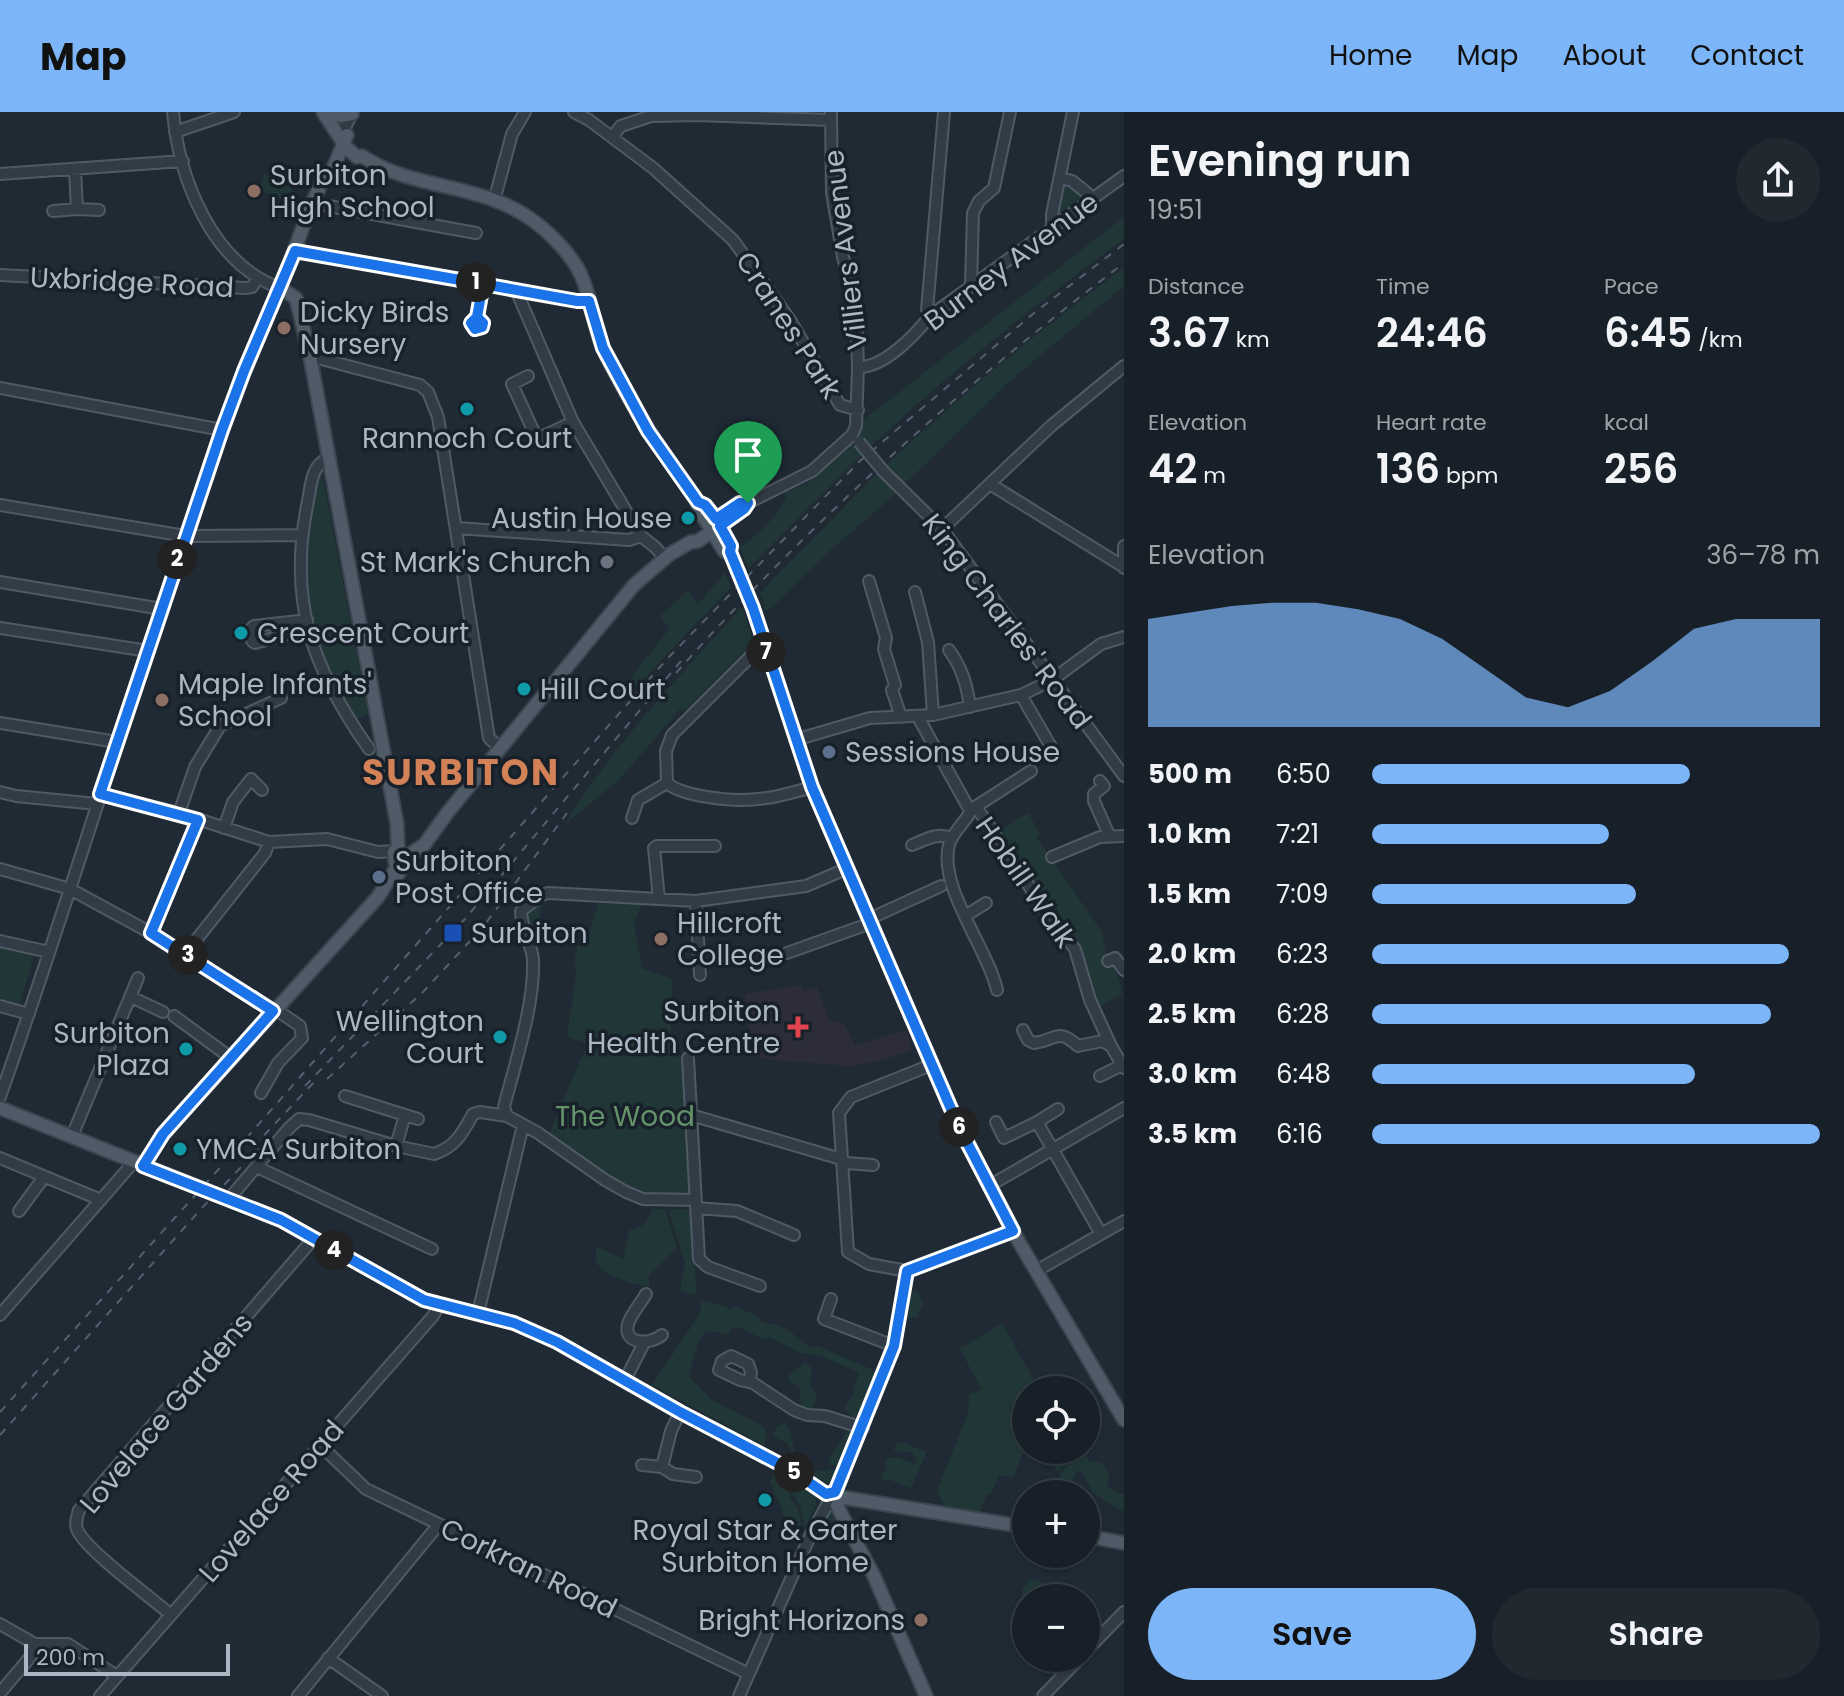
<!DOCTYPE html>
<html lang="en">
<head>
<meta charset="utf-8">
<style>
  body { margin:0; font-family:Poppins,sans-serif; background:#202830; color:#f1f3f6; height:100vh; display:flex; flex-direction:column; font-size:30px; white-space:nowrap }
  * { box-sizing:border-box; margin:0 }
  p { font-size:26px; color:#9ea3a8 }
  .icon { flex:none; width:44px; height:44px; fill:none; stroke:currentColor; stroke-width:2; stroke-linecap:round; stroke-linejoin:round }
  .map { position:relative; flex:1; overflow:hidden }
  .drawer { display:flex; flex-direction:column; background:#172028; width:720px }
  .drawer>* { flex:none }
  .fabs { position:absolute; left:1012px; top:1264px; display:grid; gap:16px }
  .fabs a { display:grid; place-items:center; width:88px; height:88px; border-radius:50%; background:#172028; box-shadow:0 2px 6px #0004,0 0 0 2px #363e45; font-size:40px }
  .scale { position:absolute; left:24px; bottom:20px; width:206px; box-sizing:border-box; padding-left:8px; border:4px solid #abb7c3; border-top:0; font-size:22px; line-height:28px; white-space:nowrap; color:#abb7c3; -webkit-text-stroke:6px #18212a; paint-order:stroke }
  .pin { position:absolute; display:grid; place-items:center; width:68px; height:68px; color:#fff; margin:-82px -34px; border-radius:50% 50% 50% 0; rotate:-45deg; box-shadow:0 0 8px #0007 }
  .pin .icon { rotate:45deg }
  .km { position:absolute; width:40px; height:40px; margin:-20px; border-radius:50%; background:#222; color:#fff; font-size:22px; line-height:40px; text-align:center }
  .round { display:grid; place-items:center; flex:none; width:84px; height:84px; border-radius:42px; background:#202830 }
  .headline { display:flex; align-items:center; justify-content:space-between; height:136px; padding:0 24px }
  h1 { font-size:44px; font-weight:600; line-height:60px }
  .metrics { display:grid; grid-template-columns:repeat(3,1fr); gap:12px; height:136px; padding:8px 24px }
  .metrics div { display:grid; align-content:center }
  .metrics b { font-size:40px; font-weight:600 }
  .metrics small { font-size:22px; font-weight:400 }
  .metrics p { font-size:22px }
  .chart { height:224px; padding:16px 24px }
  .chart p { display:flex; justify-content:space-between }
  .chart svg { width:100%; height:144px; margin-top:8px; fill:#7cb6f8; opacity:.7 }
  .action { display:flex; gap:16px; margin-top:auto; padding:16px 24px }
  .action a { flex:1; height:92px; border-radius:48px; background:#7cb6f8; color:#111; font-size:32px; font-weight:600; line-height:92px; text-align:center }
  .action a+a { background:#202830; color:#f1f3f6 }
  ul { padding:0 24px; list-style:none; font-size:26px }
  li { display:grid; grid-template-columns:128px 96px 1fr; align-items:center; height:60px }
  li i { height:20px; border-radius:10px; background:#7cb6f8 }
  header { display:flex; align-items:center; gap:48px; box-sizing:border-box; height:112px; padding:0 40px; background:#7cb6f8; color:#111 }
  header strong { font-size:38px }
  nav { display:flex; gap:44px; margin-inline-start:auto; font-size:28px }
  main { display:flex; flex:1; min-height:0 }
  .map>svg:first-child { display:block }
  .medical { fill:#2d2d3a }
  .green { fill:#213737 }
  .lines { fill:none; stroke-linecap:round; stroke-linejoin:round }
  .minor-casing { stroke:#4f5a64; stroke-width:14 }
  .major-casing { stroke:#3b454f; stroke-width:16 }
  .minor { stroke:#323c46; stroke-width:10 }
  .major { stroke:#4f5b66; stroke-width:12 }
  .rail { stroke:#54606d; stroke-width:2; stroke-dasharray:8 8; stroke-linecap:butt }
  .minor-bridge-casing { stroke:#4f5a64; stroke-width:14; stroke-linecap:butt }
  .major-bridge-casing { stroke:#3b454f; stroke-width:16; stroke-linecap:butt }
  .minor-bridge { stroke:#323c46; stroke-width:10 }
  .major-bridge { stroke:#4f5b66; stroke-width:12 }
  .route-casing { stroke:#fff; stroke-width:16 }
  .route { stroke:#1a73e8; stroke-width:10 }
  .education-dot { fill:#8d6e63; stroke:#18212a; stroke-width:3 }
  .culture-dot { fill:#0f9aa8; stroke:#18212a; stroke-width:3 }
  .worship-dot { fill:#6b7280; stroke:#18212a; stroke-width:3 }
  .service-dot { fill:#5c6f8a; stroke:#18212a; stroke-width:3 }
  .transit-dot { fill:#1a4fb4; stroke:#18212a; stroke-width:3 }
  .health-dot { fill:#e0444e; stroke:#18212a; stroke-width:3 }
  .labels { text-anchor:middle; stroke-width:7; stroke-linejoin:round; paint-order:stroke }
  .poi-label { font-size:28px; fill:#abb7c3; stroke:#18212a; text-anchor:start }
  .street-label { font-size:28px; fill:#abb7c3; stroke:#18212a }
  .park-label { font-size:28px; fill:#64936b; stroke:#18212a }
  .district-label { font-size:36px; font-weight:bold; letter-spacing:2px; fill:#d38257; stroke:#18212a }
</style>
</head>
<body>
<header>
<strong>Map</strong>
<nav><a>Home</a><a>Map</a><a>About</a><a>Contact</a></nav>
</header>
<main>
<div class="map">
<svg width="1124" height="1584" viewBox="0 0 1124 1584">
  <rect width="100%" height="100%" fill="#1f2a35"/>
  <path class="medical" d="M801 873 803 878 817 875 830 910H841L845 913 855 933 907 918 912 939 879 949 851 954 781 949 751 943 745 882Z"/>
  <path class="green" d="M264 62 293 73 288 89 259 78Z
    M1064 70 1087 84 1086 88 1060 105 1056 103 1061 72Z
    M1124 105V127C1036 192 949 261 869 336L858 324 861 310Z
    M1124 156V174L1011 268 904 373 885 354C960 284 1040 217 1124 156Z
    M852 332 862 343 749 456 739 436C757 423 776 406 786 387L785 381 806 372 842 338Z
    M318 361H322L368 602 354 609 339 584 315 529 301 455 304 421Z
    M877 361 899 379 836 433 770 497 763 500 765 493 760 481Z
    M725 461 731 475 636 575 629 568 669 517 660 504 689 478 697 493Z
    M742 495 754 532 694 593 683 599 680 597 619 668 565 712C614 632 680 564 742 495Z
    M1028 701 1040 721 1036 725 1102 820 1106 840 1119 867 1122 882 1100 894 1095 892 1085 861 1014 754 997 720Z
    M540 790 542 792 538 821 531 822 524 805 527 796Z
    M598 791 641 793 634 811 642 856 672 867 670 942 613 939 567 925 577 854 574 853 577 833 585 835Z
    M0 836 34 844 20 892 0 887Z
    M586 935 619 944H682L690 1079 687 1084 654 1082 624 1073 549 1022Z
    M652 1097H665L677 1136 648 1164 650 1175C633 1173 602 1164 595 1148L597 1135 623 1147 630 1117 635 1118C644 1112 649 1109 652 1097Z
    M668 1097 693 1098 696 1183 680 1178 685 1151Z
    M916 1178 924 1192 918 1200V1205L905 1207 909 1181Z
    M703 1189 726 1194 730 1198 735 1194 755 1203 763 1211C787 1211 792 1224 812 1236L818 1234 873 1258 877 1262 863 1300 858 1305H852L844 1297 851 1286 859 1260 820 1244 800 1241 770 1225 763 1227 739 1215H733L728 1222 706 1219 698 1231 689 1264 710 1287 761 1313 767 1321 765 1334 652 1273 701 1200 700 1190Z
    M1002 1211 1036 1272 1017 1286 1019 1291 1009 1296 1014 1309 1026 1320V1333L1013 1366 999 1363 991 1382H987L980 1400 944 1394 937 1378 968 1301 969 1283 981 1277 960 1237Z
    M805 1251 812 1256 810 1273 816 1281 817 1288 810 1298 802 1297 799 1275 791 1271 788 1264Z
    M785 1312 790 1320 795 1340 811 1353 808 1354 789 1344 791 1337 787 1331 772 1324 778 1313Z
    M848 1317 852 1320C849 1332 844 1346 835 1354L829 1353V1347Z
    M1086 1327 1090 1337 1086 1342 1088 1348 1102 1351 1109 1360 1108 1374 1120 1382H1124V1400L1093 1381 1081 1359 1076 1360 1070 1377 1060 1376V1362L1071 1349 1058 1360 1048 1347 1056 1354 1075 1338 1079 1342V1338H1086Z
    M901 1330 927 1340 911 1376 891 1368 880 1369 883 1364 880 1361 887 1358 885 1349 888 1346 899 1345 914 1352 917 1349 912 1340 900 1341 894 1338 895 1333Z
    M839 1357 832 1371 825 1372 804 1360Z
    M778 1359 787 1365 790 1386 798 1396 803 1424 787 1411 770 1369Z
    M789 1365 816 1384V1393L805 1416 800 1394 791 1379Z
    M832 1400 844 1421C837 1426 828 1428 819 1423L829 1401Z
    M1030 1467 1046 1471 1051 1477 1070 1478 1077 1486H1026V1489L1021 1484 1023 1476Z"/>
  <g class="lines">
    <defs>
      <path id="minor" d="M574 0 589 8 653 56 733 128 790 208 840 293 858 298
        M344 17 353 0
        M175 20 234 0
        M612 25 621 14 651 4 699 3 831 8
        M0 62 183 49
        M1061 66 1072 69 1093 86
        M494 89 512 22 525 0
        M312 91 476 121
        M77 97 99 98
        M53 99 77 97 75 58
        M1052 116V102L1073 0
        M295 139 577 189H589
        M0 163 246 176 252 175 258 166
        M971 173 973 101 979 89 994 76 1010 0
        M516 178 573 310 641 424 655 435 665 446
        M930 204 927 198 944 0
        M477 205 483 211 482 215 475 217 471 211 477 205 483 172
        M310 244 420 273 428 280 438 305 489 626 500 636
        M858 255C884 256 915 223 930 204L1124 64
        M528 264 512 272 537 327 573 310
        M0 276 222 318
        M327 347C311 354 311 374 308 389 287 489 312 556 369 637
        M884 360 942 417 1124 664
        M990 372 1124 455
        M0 393 185 424 302 423
        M716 407 740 391H748L812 359 852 323 856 314 858 255 856 193 843 145 832 81 831 0
        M720 414 744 397 748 391
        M457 416 629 428 641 424
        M942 417 1051 314 1124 254
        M1124 456V434
        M869 469 886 526 884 537 895 573 892 578 901 605
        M0 470 162 497
        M915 480 928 530 933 603
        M307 508 254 514 251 517 252 529 255 531 309 516
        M0 516 148 539
        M765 535 754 541 672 623 666 639 667 671C683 685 735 690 757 687 776 686 794 680 812 675
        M949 538C962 556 967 573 970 595
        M1021 583 1054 640
        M918 605 968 695 972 697C966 710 952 720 949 733 938 775 988 837 997 878
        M0 611 117 630
        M795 628 870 606 933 603 1021 583 1052 568 1101 532 1124 525
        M1100 669 1104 674 1094 682V689L1109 723
        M0 680 16 684 97 692
        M100 682 179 701 269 730 327 727 378 740 395 739
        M972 697 978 698 994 720 1002 741 1012 756 1023 764 1042 795 1075 837 1090 888 1111 934
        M972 697 1031 659
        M179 701 195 655 220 614 281 586
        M632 706 638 688 667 671
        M224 716 233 690 251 667 262 678
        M912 733C925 728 937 720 951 726
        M1052 745 1100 725 1124 724
        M0 757 70 777 151 821 273 899
        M659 787 654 736 657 734H715
        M696 789 700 863
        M965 804 986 791
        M869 807 941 774
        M151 821 198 708
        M0 829 49 840
        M787 841 871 811
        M185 842 265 741 269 730
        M1108 849 1115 846 1124 858
        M131 885 163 900
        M0 894 29 902
        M174 904 231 946
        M1023 918 1028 928 1034 931C1057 928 1057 915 1078 934L1102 929 1111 934 1124 956
        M688 946 699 1147 708 1155 760 1174
        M1100 964 1122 953
        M261 981 278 951 302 926 300 914 275 897
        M345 984 405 1003 396 1034
        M0 985C57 824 106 662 160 501 197 391 233 282 280 176 212 152 179 67 173 0
        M405 1003 418 1007
        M691 1003 841 1047 846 1051 873 1053
        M507 1004 538 1021 605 1068 626 1080 643 1087 695 1088
        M996 1010 1004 1026 1037 1010 1101 1122
        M1037 1010 1058 997
        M72 1024 138 866
        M0 1046 101 1088
        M257 1055 432 1137
        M989 1074 1124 996
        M229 1087 289 1016 299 1007 309 1008 396 1034 434 1042C456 1035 463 1020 473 1002L480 1000 507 1004 504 995C515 952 535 891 533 848 532 831 521 816 521 799L541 783 548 781 696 789 806 774 848 756
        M696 1096 737 1099 794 1123
        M19 1099 44 1065
        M907 1159 869 1152 848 1140 839 1001 851 985 931 953
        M1036 1159 1124 1109
        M646 1182C641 1191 631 1202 628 1212 623 1233 650 1233 662 1223
        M831 1187 824 1207 894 1234
        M478 1201 523 1013
        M0 1203 133 1051
        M625 1268 644 1231
        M750 1269 751 1260 748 1252 731 1244 722 1249 719 1258 740 1268 753 1271 794 1298 807 1303 825 1304 863 1316
        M680 1300 671 1319 662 1355 673 1362 696 1365
        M320 1333 366 1377 749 1562
        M642 1353 662 1355
        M835 1380 894 1234 907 1159 1013 1119
        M171 1503C152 1486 84 1437 77 1417 75 1411 77 1405 79 1398L314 1126
        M0 1512 35 1532
        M1086 1539 1124 1500
        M328 1546 382 1584
        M0 1581 31 1544 35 1532H68L117 1564
        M100 1584 433 1204 439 1193
        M298 1584 439 1412
        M739 1584 811 1422 827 1393
        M1043 1584 1080 1546"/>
      <path id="major" d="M323 0 346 35 357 45 362 44C410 77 478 71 528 105 547 118 571 141 581 163 592 187 593 215 604 239 630 293 663 342 698 390 714 397 723 419 731 434L730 440 736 454
        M334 2 341 4 352 2
        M698 390 699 398 724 439 730 440
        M753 496 812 675 958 1013 1019 1130 1124 1308
        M397 764 405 751 410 748 412 741 424 733 448 700 634 473 670 442 691 430 698 429 720 414
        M0 996 281 1108 424 1188 514 1211 557 1230 680 1300 791 1358 826 1382 833 1379 837 1381 841 1387 837 1394 874 1464 926 1584
        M143 1054 163 1022 378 785 396 756 394 740 398 735 397 712 310 244 296 186 280 176 312 91 326 62 332 59 347 23
        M840 1385 1026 1415
        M1086 1424 1124 1431"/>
    </defs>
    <use href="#minor" class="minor-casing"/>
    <use href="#major" class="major-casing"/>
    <use href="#minor" class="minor"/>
    <use href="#major" class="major"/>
    <path class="rail" d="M676 561C811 409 962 274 1124 151
      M327 967 423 880 483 815 567 701
      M305 974 465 807 681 549
      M253 1035 316 968
      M0 1300 235 1039 667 547 860 349 1034 201 1124 132
      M0 1323 201 1097 265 1030"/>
    <defs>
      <path id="minor-bridge" d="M859 330 884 360"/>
      <path id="major-bridge" d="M736 454 753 496"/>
    </defs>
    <use href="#minor-bridge" class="minor-bridge-casing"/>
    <use href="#major-bridge" class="major-bridge-casing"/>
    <use href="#minor-bridge" class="minor-bridge"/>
    <use href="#major-bridge" class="major-bridge"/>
  </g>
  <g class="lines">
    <defs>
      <path id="route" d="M748 391H740L716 407 705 393 698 390 648 319 603 236 589 189H577L483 172 477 205 483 211 482 215 475 217 471 211 477 205 483 172 295 139 244 259 222 318 100 682 198 708 151 821 273 899 163 1022 143 1054 281 1108 424 1188 514 1211 557 1230 680 1300 791 1358 826 1382 835 1380 894 1234 907 1159 1013 1119 958 1013 812 675 753 496 730 440 731 434 720 414 744 397 748 391"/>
    </defs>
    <use href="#route" class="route-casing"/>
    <use href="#route" class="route"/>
  </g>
  <g class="education-dot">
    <circle cx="254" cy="79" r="8"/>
    <circle cx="284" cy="216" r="8"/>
    <circle cx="162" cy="588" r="8"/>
    <circle cx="661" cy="827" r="8"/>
    <circle cx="921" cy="1508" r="8"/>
  </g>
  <g class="culture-dot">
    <circle cx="467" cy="297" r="8"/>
    <circle cx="688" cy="406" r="8"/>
    <circle cx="241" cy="521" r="8"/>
    <circle cx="524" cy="577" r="8"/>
    <circle cx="500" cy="925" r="8"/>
    <circle cx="186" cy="937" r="8"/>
    <circle cx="180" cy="1037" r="8"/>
    <circle cx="765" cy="1388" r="8"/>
  </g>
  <circle class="worship-dot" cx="607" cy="450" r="8"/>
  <g class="service-dot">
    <circle cx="829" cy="640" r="8"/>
    <circle cx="379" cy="765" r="8"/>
  </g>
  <rect class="transit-dot" x="443" y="811" width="20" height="20" rx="4"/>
  <path class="health-dot" d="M794 903h8v8h8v8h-8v8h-8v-8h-8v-8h8z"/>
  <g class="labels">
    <g class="poi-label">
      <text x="270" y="73">Surbiton<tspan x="270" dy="32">High School</tspan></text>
      <text x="300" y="210">Dicky Birds<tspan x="300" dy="32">Nursery</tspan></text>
      <text x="467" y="336" text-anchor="middle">Rannoch Court</text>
      <text x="672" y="416" text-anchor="end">Austin House</text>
      <text x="591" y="460" text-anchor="end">St Mark's Church</text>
      <text x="257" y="531">Crescent Court</text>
      <text x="178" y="582">Maple Infants'<tspan x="178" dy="32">School</tspan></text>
      <text x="540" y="587">Hill Court</text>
      <text x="845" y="650">Sessions House</text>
      <text x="395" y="759">Surbiton<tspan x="395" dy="32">Post Office</tspan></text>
      <text x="677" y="821">Hillcroft<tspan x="677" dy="32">College</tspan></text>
      <text x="471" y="831">Surbiton</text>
      <text x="780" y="909" text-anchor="end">Surbiton<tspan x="780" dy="32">Health Centre</tspan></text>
      <text x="484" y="919" text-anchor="end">Wellington<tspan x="484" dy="32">Court</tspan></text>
      <text x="170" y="931" text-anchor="end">Surbiton<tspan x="170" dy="32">Plaza</tspan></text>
      <text x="196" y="1047">YMCA Surbiton</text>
      <text x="765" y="1428" text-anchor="middle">Royal Star &amp; Garter<tspan x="765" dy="32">Surbiton Home</tspan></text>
      <text x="905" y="1518" text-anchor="end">Bright Horizons</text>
    </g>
    <g class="street-label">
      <text transform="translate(845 138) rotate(-97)" y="10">Villiers Avenue</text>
      <text transform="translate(1011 149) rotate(-37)" y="10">Burney Avenue</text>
      <text transform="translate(132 170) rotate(3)" y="10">Uxbridge Road</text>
      <text transform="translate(789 213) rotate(57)" y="10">Cranes Park</text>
      <text transform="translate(1007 509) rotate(53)" y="10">King Charles' Road</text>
      <text transform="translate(1026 770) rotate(55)" y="10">Hobill Walk</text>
      <text transform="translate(166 1301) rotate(-50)" y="10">Lovelace Gardens</text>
      <text transform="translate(271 1389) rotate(-49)" y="10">Lovelace Road</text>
      <text transform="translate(529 1456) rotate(26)" y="10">Corkran Road</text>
    </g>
    <g class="park-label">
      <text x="625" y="1014">The Wood</text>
    </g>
    <g class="district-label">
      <text x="461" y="673">SURBITON</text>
    </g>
  </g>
</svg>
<div class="fabs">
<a><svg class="icon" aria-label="locate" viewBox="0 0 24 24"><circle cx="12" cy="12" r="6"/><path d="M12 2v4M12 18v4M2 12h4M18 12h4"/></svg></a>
<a>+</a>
<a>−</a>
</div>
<div class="scale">200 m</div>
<div class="pin" style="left:748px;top:391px;background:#1e9e55"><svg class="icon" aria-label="arrive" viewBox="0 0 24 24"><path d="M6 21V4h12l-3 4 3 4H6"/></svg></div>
<b class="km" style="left:476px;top:170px">1</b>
<b class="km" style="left:177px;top:447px">2</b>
<b class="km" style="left:188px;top:843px">3</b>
<b class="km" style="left:334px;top:1138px">4</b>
<b class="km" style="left:794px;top:1360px">5</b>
<b class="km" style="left:959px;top:1015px">6</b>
<b class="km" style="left:766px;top:540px">7</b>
</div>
<section class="drawer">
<div class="headline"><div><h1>Evening run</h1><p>19:51</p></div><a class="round"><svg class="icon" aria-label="share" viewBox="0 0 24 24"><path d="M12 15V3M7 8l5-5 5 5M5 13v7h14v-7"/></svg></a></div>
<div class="metrics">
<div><p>Distance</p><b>3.67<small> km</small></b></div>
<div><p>Time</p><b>24:46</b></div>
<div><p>Pace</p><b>6:45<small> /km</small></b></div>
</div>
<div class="metrics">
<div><p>Elevation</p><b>42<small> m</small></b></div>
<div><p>Heart rate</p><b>136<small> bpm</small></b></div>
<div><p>kcal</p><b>256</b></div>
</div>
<div class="chart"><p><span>Elevation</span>36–78 m</p>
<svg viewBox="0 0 160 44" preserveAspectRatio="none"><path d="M0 44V11L10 9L20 7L30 6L40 6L50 8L60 11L70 17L80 26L90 35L100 38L110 33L120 24L130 14L140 11L150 11L160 11V44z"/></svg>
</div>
<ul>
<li><b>500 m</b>6:50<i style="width:71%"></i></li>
<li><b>1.0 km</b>7:21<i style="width:53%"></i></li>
<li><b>1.5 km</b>7:09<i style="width:59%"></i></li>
<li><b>2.0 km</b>6:23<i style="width:93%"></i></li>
<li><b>2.5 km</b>6:28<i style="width:89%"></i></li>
<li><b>3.0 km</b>6:48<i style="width:72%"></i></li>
<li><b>3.5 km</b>6:16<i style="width:100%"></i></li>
</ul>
<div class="action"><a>Save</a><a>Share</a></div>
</section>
</main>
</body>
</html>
